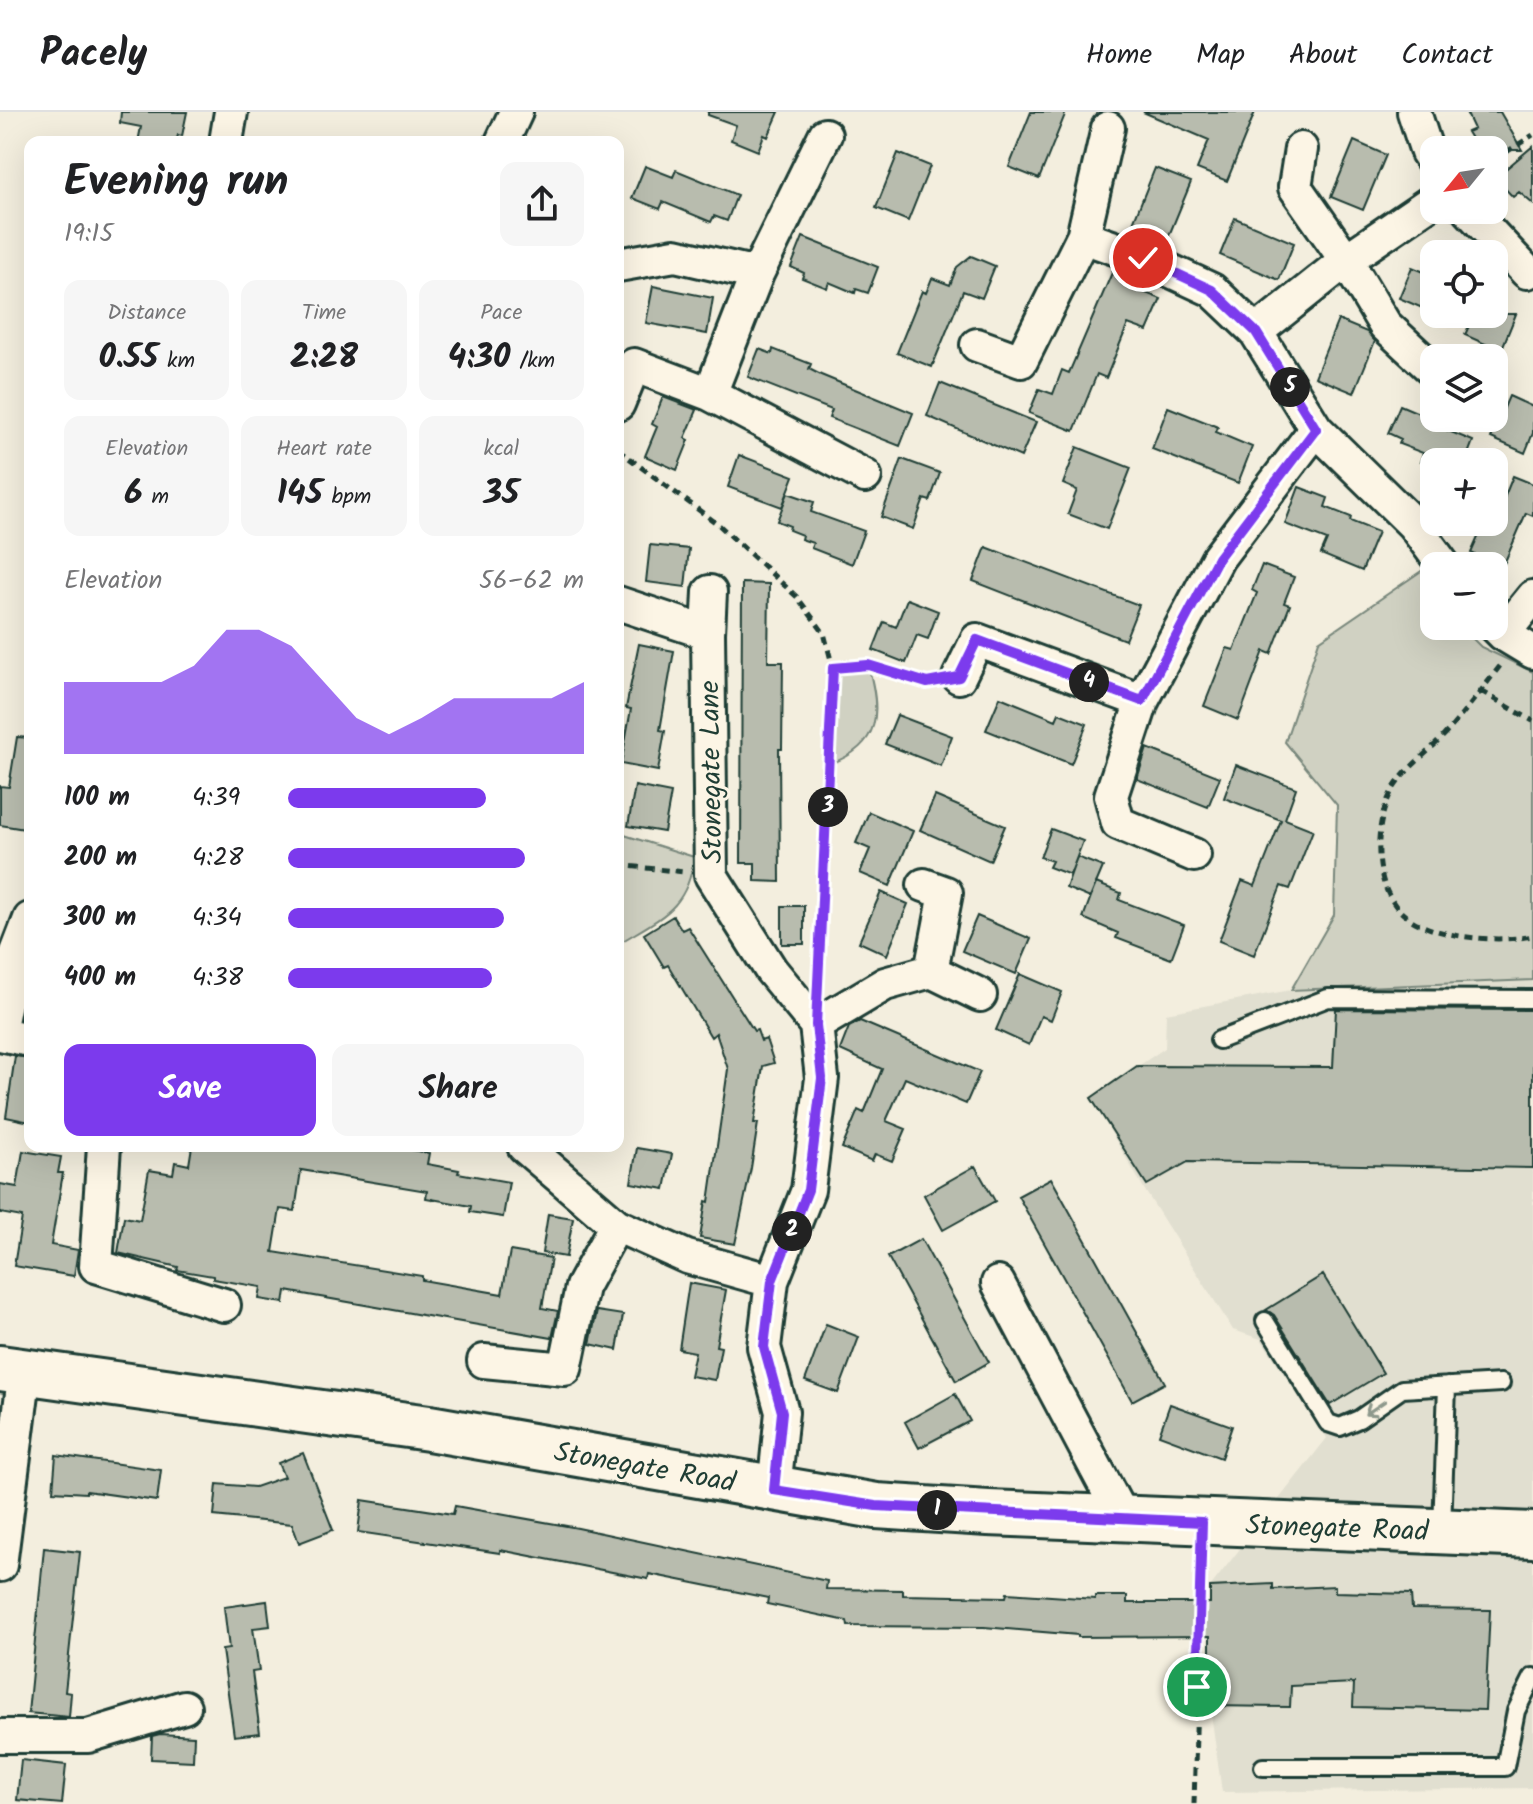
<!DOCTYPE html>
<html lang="en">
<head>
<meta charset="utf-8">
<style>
  body { margin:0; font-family:Kalam,sans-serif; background:#f6f6f6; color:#202124; height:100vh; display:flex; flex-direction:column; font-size:30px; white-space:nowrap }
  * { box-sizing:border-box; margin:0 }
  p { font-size:26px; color:#757577 }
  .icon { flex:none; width:44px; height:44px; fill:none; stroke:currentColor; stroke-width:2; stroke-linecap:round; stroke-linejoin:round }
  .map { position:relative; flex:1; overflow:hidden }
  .panel { position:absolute; left:24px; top:24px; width:600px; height:1016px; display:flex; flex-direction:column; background:#fff; border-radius:16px; box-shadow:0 8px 32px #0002 }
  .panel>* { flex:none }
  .needle { width:52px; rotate:240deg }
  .fabs { position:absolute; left:1420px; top:24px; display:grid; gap:16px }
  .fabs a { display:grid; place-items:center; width:88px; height:88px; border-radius:16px; background:#fff; box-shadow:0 8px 32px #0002; font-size:40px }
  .pin { position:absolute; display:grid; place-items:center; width:68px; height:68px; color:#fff; margin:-34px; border:4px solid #fff; border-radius:50%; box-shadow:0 2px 8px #0007 }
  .km { position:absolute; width:40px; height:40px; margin:-20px; border-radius:50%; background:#222; color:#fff; font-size:22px; line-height:40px; text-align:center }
  .round { display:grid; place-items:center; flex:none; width:84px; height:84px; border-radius:16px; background:#f6f6f6 }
  .head { display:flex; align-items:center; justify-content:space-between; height:136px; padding:0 40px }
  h1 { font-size:44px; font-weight:700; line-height:60px }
  .metrics { display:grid; grid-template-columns:repeat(3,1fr); gap:12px; height:136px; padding:8px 40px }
  .metrics div { display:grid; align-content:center; border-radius:16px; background:#f6f6f6; text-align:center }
  .metrics b { font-size:34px; font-weight:700 }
  .metrics small { font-size:22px; font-weight:400 }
  .metrics p { font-size:22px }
  .chart { height:224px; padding:16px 40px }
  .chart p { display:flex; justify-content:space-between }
  .chart svg { width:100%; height:144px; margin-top:8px; fill:#7c3aed; opacity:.7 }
  .action { display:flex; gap:16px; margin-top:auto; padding:16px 40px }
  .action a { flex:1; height:92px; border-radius:16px; background:#7c3aed; color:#fff; font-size:32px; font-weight:700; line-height:92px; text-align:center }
  .action a+a { background:#f6f6f6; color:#202124 }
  ul { padding:0 40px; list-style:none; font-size:26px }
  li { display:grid; grid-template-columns:128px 96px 1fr; align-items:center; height:60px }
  li i { height:20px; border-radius:10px; background:#7c3aed }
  header { display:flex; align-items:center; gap:48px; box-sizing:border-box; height:112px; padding:0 40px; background:#fff; border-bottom:2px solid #e0e0e0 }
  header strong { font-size:38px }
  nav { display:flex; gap:44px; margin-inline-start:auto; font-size:28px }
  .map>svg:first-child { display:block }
  .built { fill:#e1dfd0 }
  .green { fill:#d0d1c2; stroke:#78877b; stroke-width:2 }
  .building { fill:#b8bcae; stroke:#1f3d34; stroke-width:2 }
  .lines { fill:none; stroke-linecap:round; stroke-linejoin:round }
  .service-casing { stroke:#1f3d34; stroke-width:22 }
  .minor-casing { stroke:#1f3d34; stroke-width:38 }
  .secondary-casing { stroke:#1f3d34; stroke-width:50 }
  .path { stroke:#1f3d34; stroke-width:5; stroke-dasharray:8 6; stroke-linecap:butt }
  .service { stroke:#fcf5e5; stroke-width:16 }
  .minor { stroke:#fcf5e5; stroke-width:32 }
  .secondary { stroke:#fcf5e5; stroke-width:44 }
  .oneway { stroke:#8e998c }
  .route-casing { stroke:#fff; stroke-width:16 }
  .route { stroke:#7c3aed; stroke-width:10 }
  .labels { text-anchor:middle; stroke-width:6; stroke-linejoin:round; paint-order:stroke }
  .street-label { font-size:28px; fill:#1f3d34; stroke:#fcf5e5 }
</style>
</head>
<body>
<header>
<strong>Pacely</strong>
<nav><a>Home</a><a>Map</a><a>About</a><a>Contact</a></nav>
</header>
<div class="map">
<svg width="1533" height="1692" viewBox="0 0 1533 1692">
  <rect width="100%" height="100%" fill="#f3eede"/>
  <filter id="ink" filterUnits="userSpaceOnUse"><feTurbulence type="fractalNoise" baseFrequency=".0125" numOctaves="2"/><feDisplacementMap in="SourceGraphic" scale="16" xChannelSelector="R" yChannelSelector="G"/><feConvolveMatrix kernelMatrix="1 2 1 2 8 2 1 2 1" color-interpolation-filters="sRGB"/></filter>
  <g filter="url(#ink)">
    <path class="built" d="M1533 868V1676L1222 1680 1210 1594V1475L1327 1326 1261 1227 1233 1218 1146 1080 1091 986 1165 936 1166 901 1291 878Z"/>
    <path class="green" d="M1430 453 1434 468V514H1460L1481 535 1533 560V868L1291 878 1334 803 1337 693 1285 630 1319 529Z
      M868 553C881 600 882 633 830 652L833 556Z
      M618 721 694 745C688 796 662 805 621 830H618Z"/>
    <path class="building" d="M121 0H187L182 24 178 23 176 30H138L141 15 120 11Z
      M708 0H779L768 25 764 23 758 39 731 28 736 13 708 3Z
      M1031 0H1066L1039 67 1009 55Z
      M1143 0H1255L1227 69 1197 57 1209 28Z
      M1466 0H1500L1522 38H1478L1467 20 1474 17Z
      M1354 29 1386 43 1363 98 1331 85Z
      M1533 34V92L1519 80 1513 85 1495 66Z
      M898 41 930 54 908 109 876 96Z
      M645 54 673 65 676 58 737 83 727 109 714 104 711 110 663 90 660 97 632 86Z
      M1155 56 1191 70 1168 126 1162 124 1159 132 1129 121Z
      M1235 106 1294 131 1279 168 1220 143Z
      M803 125 878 155 868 181 856 177 855 181 829 170 827 176 802 166 804 161 791 155Z
      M971 144 995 154 982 186 963 179 932 255 897 241 922 179 926 181 932 166 950 173 957 155Z
      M1412 155 1434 164V201L1399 186Z
      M1114 156 1141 166 1136 177 1161 187 1147 219 1128 212 1106 266 1097 262 1074 319 1029 301 1039 277 1053 282 1062 258 1069 261Z
      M653 174 713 186 707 222 646 211Z
      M1474 202H1516L1501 239 1465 223Z
      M1338 208 1367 220 1375 229 1354 281 1315 265Z
      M759 237 772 242 773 237 811 252 809 257 821 263 913 301 900 334 829 306 832 298 748 265Z
      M940 271 1036 310 1021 345 927 304Z
      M1509 284 1533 295V321L1525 341 1491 326Z
      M663 285 697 298 685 326 689 328 677 358 645 344 657 315 652 312Z
      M1400 293 1426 304 1424 309 1473 329 1465 350H1420L1423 341 1399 332 1401 327 1388 321Z
      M1168 295 1218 315 1216 320 1252 335 1238 371 1152 337Z
      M1077 335 1131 356 1107 417 1068 402 1077 378 1063 372Z
      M739 343 794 364 782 395 728 375Z
      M902 347 940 361 930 389 924 387 913 417 881 405Z
      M1513 364 1533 372V404L1526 401 1494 475V451L1471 441 1483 414 1494 419V387L1502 391Z
      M1299 375 1328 386 1325 395 1351 405 1350 409 1378 420 1362 459 1321 442 1327 428 1285 412Z
      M788 381 814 390 811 400 864 419 852 452 811 436 813 431 801 427 802 423 789 418 790 414 777 409Z
      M650 433 689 437 685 475 646 470Z
      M986 435 1139 493 1125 528 973 469Z
      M1262 453 1294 465 1284 491 1290 493 1271 542 1264 539 1238 608 1204 594 1227 536 1234 538 1257 481 1252 478Z
      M742 471 769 472 768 550H783L782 637H779L780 770 755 769V751H741Z
      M907 487 938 499 928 527 917 523 906 551 873 538 884 510 896 515Z
      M639 532 674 539 660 618 665 619 658 659 621 652 631 597 626 596Z
      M1000 585 1056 608 1059 601 1087 612 1071 652 986 618Z
      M897 603 952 624 941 654 885 632Z
      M17 625 30 626V683L25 717 0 713V674L9 675Z
      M1147 636 1220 665 1208 695 1137 667Z
      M1236 653 1296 676 1285 707 1313 718 1290 777 1281 774 1254 843 1219 829 1242 769 1255 774 1281 708 1224 686Z
      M635 674 671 681 664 720 628 714Z
      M935 684 1005 714 990 749 920 718Z
      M869 700 913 719 890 774 860 761 870 737 856 731Z
      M1051 717 1083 729 1070 763 1049 755 1052 749 1040 745Z
      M1077 745 1103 755 1090 786 1066 776Z
      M1096 771 1121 781 1119 788 1184 813 1171 847 1116 826 1118 821 1083 806Z
      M881 780 908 792 887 843 859 830Z
      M782 794H804V832H782Z
      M673 804 682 818 688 815 754 919 757 918 761 929 766 927 774 951 763 954 754 1011H758L751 1056 735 1132 700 1126 706 1089 709 1090 728 957 716 921 711 925 668 853 664 855 644 822Z
      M977 804 1031 827 1016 862 962 839Z
      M1020 862 1062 880 1051 908 1041 904 1029 933 996 918Z
      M1336 897 1533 898V1056L1188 1050 1147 1073 1091 986 1137 954 1333 955Z
      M860 909 980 960 966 992 905 966 886 1009 906 1017 892 1049 875 1042 872 1049 842 1036 858 998 864 1001 882 957 840 938 849 915Z
      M15 944 30 946V1010L6 1005Z
      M192 1034H388L429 1041 427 1052 459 1058 458 1061 509 1070 503 1105 470 1100 471 1094 426 1086 427 1079 301 1058 295 1099 280 1097 273 1140 422 1164V1168L502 1182 510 1139 551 1146 542 1196 558 1199 552 1226 286 1179 284 1191 259 1187 261 1175 213 1167V1164L177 1158 178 1155 118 1141 124 1105 140 1108 149 1058 173 1062 175 1050 189 1053Z
      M637 1036 672 1042 665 1077 631 1071Z
      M23 1039 61 1045 58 1061H63L51 1133 78 1138 74 1164 14 1154 22 1105 0 1101V1072L17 1075Z
      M975 1054 995 1089 943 1118 924 1083Z
      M1051 1066 1165 1271 1132 1289 1018 1084Z
      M548 1102 573 1106 566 1145 542 1141Z
      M921 1127 989 1250 956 1269 888 1145Z
      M1323 1163 1383 1261 1330 1293 1274 1203 1266 1198Z
      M689 1171 726 1178 716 1234 721 1235 715 1268 690 1264 695 1240 679 1237Z
      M597 1199 623 1203 617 1238 590 1232Z
      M826 1212 859 1225 838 1281 805 1269Z
      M955 1282 970 1309 919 1336 905 1310Z
      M1170 1292 1232 1314 1221 1346 1159 1323Z
      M303 1341 333 1418 299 1431 292 1412 214 1404 217 1372 255 1375 284 1365 278 1351Z
      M56 1343 161 1358 157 1389 86 1379V1381L53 1379Z
      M362 1388 453 1402 455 1394 578 1416 827 1469 826 1477 903 1478V1483L1006 1485 1007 1481 1095 1487V1484H1127V1491H1210V1475L1273 1472V1477L1335 1474V1480L1411 1482 1412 1497 1490 1498 1485 1598 1353 1595 1354 1571 1291 1574 1290 1595 1210 1594V1524L1078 1525V1523L984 1515 848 1514 847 1509 767 1492 768 1486 649 1462 648 1467 500 1438V1441L358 1420Z
      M44 1436 80 1440 65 1580 71 1581 69 1605 28 1601Z
      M267 1489 270 1514 253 1516 259 1559 252 1560 260 1621 234 1624 222 1538 229 1537 224 1495Z
      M160 1622 194 1624 193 1649 151 1647 152 1624Z
      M21 1648 66 1653 62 1692 17 1688Z"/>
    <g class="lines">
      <defs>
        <path id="service" d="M1219 928 1328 886 1533 887
          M1265 1209 1328 1311 1340 1315 1359 1307 1402 1277 1501 1271
          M1442 1417 1447 1274
          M1263 1655H1505L1516 1599 1533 1565"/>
        <path id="minor" d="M1414 0 1427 40 1434 51
          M226 30 231 0
          M502 30 516 0
          M1301 37 1295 75 1346 148 1385 213 1429 254
          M1469 98 1527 160
          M1083 125 1143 146 1212 178 1256 220 1316 317 1413 412 1444 454
          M618 153 675 143 757 162
          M1256 220 1346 148 1434 88
          M977 233 1021 249 1083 125 1108 16
          M710 282 757 162 825 23
          M618 292 634 253 710 282 865 364
          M710 480 708 521 711 763 771 858 816 913 822 966 808 1078 772 1169 764 1235 782 1300 774 1378
          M618 491 708 521
          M1494 513 1503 522 1533 540
          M1503 522 1533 485
          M959 565 977 528 1142 589
          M1194 743 1118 711 1111 684 1142 589 1218 446 1316 317
          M931 859 980 883
          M816 913 885 872 931 859 946 781 924 773
          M0 915 13 851 30 807
          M0 922 30 928
          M104 1034 96 1154 224 1193
          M524 1034 616 1113 687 1145 772 1169
          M998 1171 1122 1405
          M484 1249 565 1257 582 1175 616 1113
          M0 1453 25 1258
          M0 1624H88L184 1595"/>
        <path id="secondary" d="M0 1256 429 1316 876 1394 988 1401 1533 1423"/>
      </defs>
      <use href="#service" class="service-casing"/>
      <use href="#minor" class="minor-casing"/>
      <use href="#secondary" class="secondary-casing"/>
      <path class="path" d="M1494 48 1533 23
        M618 338 719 413 797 485 824 521 833 556 819 868
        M1500 554C1483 576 1466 599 1447 620 1429 641 1402 658 1390 683 1381 702 1378 722 1379 742 1380 761 1384 778 1395 793 1419 827 1497 831 1533 824
        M833 556 868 553 931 570
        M1481 579 1533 609
        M618 753 685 760
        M1194 1692 1201 1443"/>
      <use href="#service" class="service"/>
      <use href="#minor" class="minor"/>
      <use href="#secondary" class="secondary"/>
    </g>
    <defs><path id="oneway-shaft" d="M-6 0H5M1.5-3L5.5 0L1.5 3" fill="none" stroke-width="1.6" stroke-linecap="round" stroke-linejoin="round" transform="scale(2)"/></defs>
    <use class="oneway" href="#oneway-shaft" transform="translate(1375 1296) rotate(146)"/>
  </g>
  <g class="lines" filter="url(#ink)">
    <defs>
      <path id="route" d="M1143 146 1212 178 1256 220 1316 317 1218 446 1142 589 977 528 959 565 927 571 868 553 833 556 816 913 822 966 808 1078 772 1169 764 1235 782 1300 774 1378 876 1394 1202 1410 1197 1575"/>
    </defs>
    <use href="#route" class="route-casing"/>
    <use href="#route" class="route"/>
  </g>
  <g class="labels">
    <g class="street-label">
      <text transform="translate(710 660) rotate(-91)" y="10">Stonegate Lane</text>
      <text transform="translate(645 1354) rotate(10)" y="10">Stonegate Road</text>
      <text transform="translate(1337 1415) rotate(2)" y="10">Stonegate Road</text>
    </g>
  </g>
</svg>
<div class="fabs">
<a><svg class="needle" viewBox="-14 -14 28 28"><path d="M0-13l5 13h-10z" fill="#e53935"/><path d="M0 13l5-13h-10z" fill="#757577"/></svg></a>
<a><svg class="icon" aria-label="locate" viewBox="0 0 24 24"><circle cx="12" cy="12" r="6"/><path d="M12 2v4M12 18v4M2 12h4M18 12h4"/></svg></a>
<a><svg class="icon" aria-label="layers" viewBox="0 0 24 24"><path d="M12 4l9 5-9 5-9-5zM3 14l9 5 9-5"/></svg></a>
<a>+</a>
<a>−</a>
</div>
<div class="pin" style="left:1197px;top:1575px;background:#1e9e55"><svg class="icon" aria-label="arrive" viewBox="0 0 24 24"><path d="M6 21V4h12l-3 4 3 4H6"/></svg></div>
<div class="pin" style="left:1143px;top:146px;background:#d93025"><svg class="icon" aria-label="check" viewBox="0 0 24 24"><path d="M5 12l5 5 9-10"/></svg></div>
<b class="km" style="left:937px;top:1398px">1</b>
<b class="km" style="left:792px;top:1119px">2</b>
<b class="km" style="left:828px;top:695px">3</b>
<b class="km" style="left:1089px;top:570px">4</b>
<b class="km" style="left:1290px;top:275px">5</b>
<section class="panel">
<div class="head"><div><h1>Evening run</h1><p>19:15</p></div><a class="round"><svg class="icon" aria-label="share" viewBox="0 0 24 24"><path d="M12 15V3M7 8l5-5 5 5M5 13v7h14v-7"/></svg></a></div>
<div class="metrics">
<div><p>Distance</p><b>0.55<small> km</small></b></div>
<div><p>Time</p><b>2:28</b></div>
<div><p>Pace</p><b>4:30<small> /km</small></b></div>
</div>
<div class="metrics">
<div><p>Elevation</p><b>6<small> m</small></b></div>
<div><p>Heart rate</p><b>145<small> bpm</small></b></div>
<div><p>kcal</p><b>35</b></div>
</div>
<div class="chart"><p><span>Elevation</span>56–62 m</p>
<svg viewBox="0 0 160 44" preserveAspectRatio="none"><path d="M0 44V22L10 22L20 22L30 22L40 17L50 6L60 6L70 11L80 22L90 33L100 38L110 33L120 27L130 27L140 27L150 27L160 22V44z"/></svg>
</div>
<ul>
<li><b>100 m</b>4:39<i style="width:67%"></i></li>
<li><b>200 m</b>4:28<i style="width:80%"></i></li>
<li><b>300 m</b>4:34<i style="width:73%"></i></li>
<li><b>400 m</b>4:38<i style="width:69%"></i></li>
</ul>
<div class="action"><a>Save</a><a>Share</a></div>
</section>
</div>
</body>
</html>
